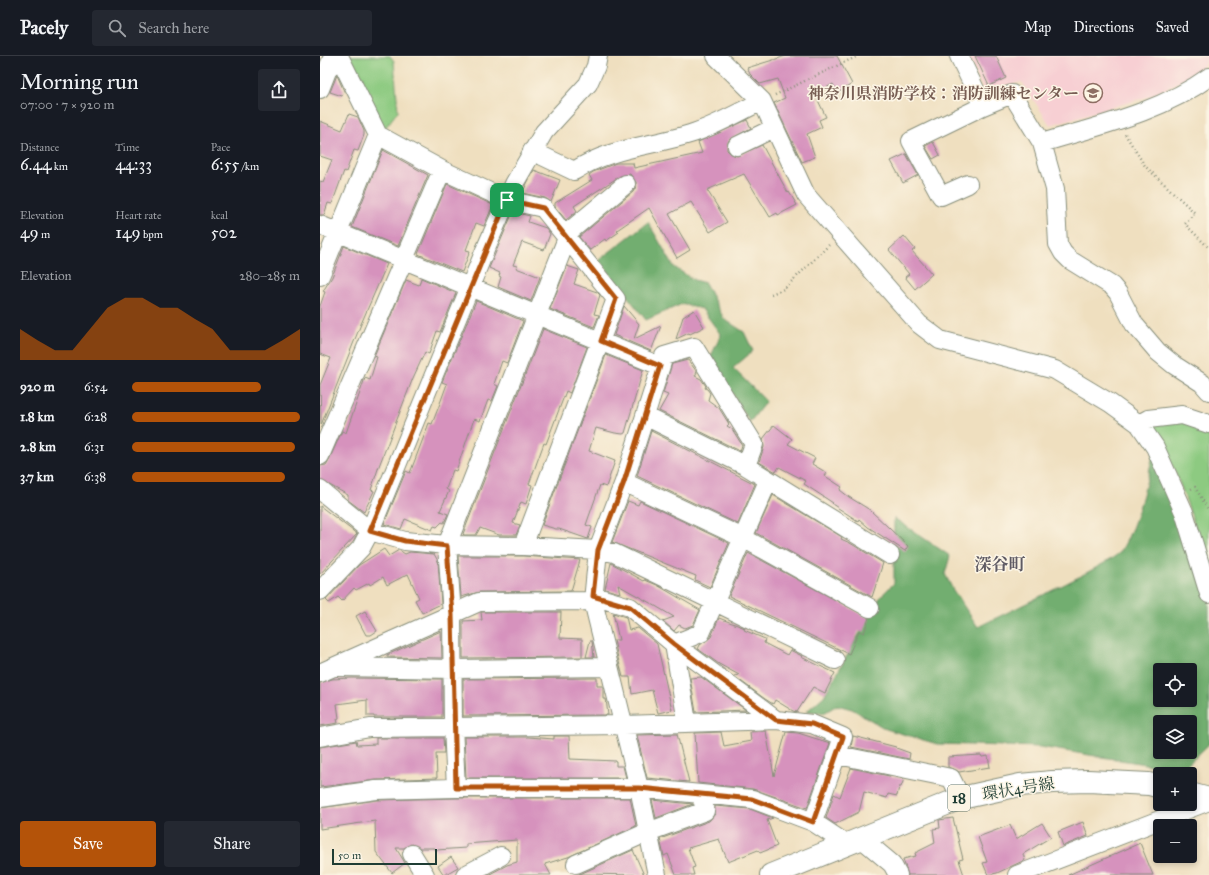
<!DOCTYPE html>
<html lang="en">
<head>
<meta charset="utf-8">
<style>
  body { margin:0; font-family:"IM FELL Great Primer","Noto Serif JP",serif; background:#242831; color:#f1f3f6; height:100vh; display:flex; flex-direction:column; font-size:15px; white-space:nowrap }
  * { box-sizing:border-box; margin:0 }
  p { font-size:13px; color:#9ea1a6 }
  .icon { flex:none; width:22px; height:22px; fill:none; stroke:currentColor; stroke-width:2; stroke-linecap:round; stroke-linejoin:round }
  .map { position:relative; flex:1; overflow:hidden }
  .details { display:flex; flex-direction:column; background:#171b24; width:320px }
  .details>* { flex:none }
  .buttons { position:absolute; left:833px; top:607px; display:grid; gap:8px }
  .buttons a { display:grid; place-items:center; width:44px; height:44px; border-radius:4px; background:#171b24; box-shadow:0 2px 6px #0003; font-size:20px }
  .scale { position:absolute; left:12px; bottom:10px; width:105px; box-sizing:border-box; padding-left:4px; border:2px solid #1f3d34; border-top:0; font-size:11px; line-height:14px; white-space:nowrap; color:#1f3d34; -webkit-text-stroke:3px #fcf5e5; paint-order:stroke }
  .pin { position:absolute; display:grid; place-items:center; width:34px; height:34px; color:#fff; margin:-17px; border-radius:8px; box-shadow:0 2px 6px #0006 }
  .round { display:grid; place-items:center; flex:none; width:42px; height:42px; border-radius:4px; background:#242831 }
  .head { display:flex; align-items:center; justify-content:space-between; height:68px; padding:0 20px }
  h1 { font-size:22px; font-weight:600; line-height:30px }
  .figures { display:grid; grid-template-columns:repeat(3,1fr); gap:6px; height:68px; padding:4px 20px }
  .figures div { display:grid; align-content:center }
  .figures b { font-size:17px; font-weight:600 }
  .figures small { font-size:11px; font-weight:400 }
  .figures p { font-size:11px }
  .chart { height:112px; padding:8px 20px }
  .chart p { display:flex; justify-content:space-between }
  .chart svg { width:100%; height:72px; margin-top:4px; fill:#b45309; opacity:.7 }
  .cta { display:flex; gap:8px; margin-top:auto; padding:8px 20px }
  .cta a { flex:1; height:46px; border-radius:4px; background:#b45309; color:#fff; font-size:16px; font-weight:600; line-height:46px; text-align:center }
  .cta a+a { background:#242831; color:#f1f3f6 }
  ul { padding:0 20px; list-style:none; font-size:13px }
  li { display:grid; grid-template-columns:64px 48px 1fr; align-items:center; height:30px }
  li i { height:10px; border-radius:5px; background:#b45309 }
  header { display:flex; align-items:center; gap:24px; box-sizing:border-box; height:56px; padding:0 20px; background:#171b24; border-bottom:1px solid #363941 }
  header strong { font-size:19px }
  nav { display:flex; gap:22px; margin-inline-start:auto; font-size:14px }
  .search { width:280px; height:36px; background:#242831; display:flex; align-items:center; gap:10px; box-sizing:border-box; padding:0 14px; border-radius:4px; color:#9ea1a6; font-size:15px }
  main { display:flex; flex:1; min-height:0 }
  .map>svg:first-child { display:block }
  .built { fill:#f7cfd3 }
  .green { fill:#8dca81; stroke:#56845a }
  .forest { fill:#72ae6f; stroke:#487652; fill-rule:evenodd }
  .building { fill:#d692bd }
  .lines { fill:none; stroke-linecap:round; stroke-linejoin:round }
  .minor-casing { stroke:#878e7a; stroke-width:20 }
  .major-casing { stroke:#878e7a; stroke-width:24 }
  .path { stroke:#878e7a; stroke-width:2.5; stroke-dasharray:1 3; stroke-linecap:butt }
  .minor { stroke:#fff; stroke-width:18 }
  .major { stroke:#fff; stroke-width:22 }
  .route-casing { stroke:#fff; stroke-width:8 }
  .route { stroke:#b45309; stroke-width:5 }
  .labels { text-anchor:middle; stroke-width:3; stroke-linejoin:round; paint-order:stroke }
  .shield { fill:#fcf5e5; stroke:#617469; stroke-width:1 }
  .shield-label { font-size:15px; font-weight:bold; fill:#1f3d34 }
  .education-label { font-size:16px; font-weight:bold; fill:#785e54; stroke:#fcf5e5; text-anchor:end }
  .street-label { font-size:16px; fill:#1f3d34; stroke:#fcf5e5 }
  .neighbourhood-label { font-size:17px; font-weight:bold; fill:#5f5b64; stroke:#fcf5e5 }
</style>
</head>
<body>
<header>
<strong>Pacely</strong>
<div class="search"><svg class="icon" aria-label="search" viewBox="0 0 24 24"><circle cx="10" cy="10" r="6"/><path d="M15 15l6 6"/></svg>Search here</div>
<nav><a>Map</a><a>Directions</a><a>Saved</a></nav>
</header>
<main>
<section class="details">
<div class="head"><div><h1>Morning run</h1><p>07:00 · 7 × 920 m</p></div><a class="round"><svg class="icon" aria-label="share" viewBox="0 0 24 24"><path d="M12 15V3M7 8l5-5 5 5M5 13v7h14v-7"/></svg></a></div>
<div class="figures">
<div><p>Distance</p><b>6.44<small> km</small></b></div>
<div><p>Time</p><b>44:33</b></div>
<div><p>Pace</p><b>6:55<small> /km</small></b></div>
</div>
<div class="figures">
<div><p>Elevation</p><b>49<small> m</small></b></div>
<div><p>Heart rate</p><b>149<small> bpm</small></b></div>
<div><p>kcal</p><b>502</b></div>
</div>
<div class="chart"><p><span>Elevation</span>280–285 m</p>
<svg viewBox="0 0 160 44" preserveAspectRatio="none"><path d="M0 44V25L10 32L20 38L30 38L40 25L50 12L60 6L70 6L80 12L90 12L100 19L110 25L120 38L130 38L140 38L150 32L160 25V44z"/></svg>
</div>
<ul>
<li><b>920 m</b>6:54<i style="width:77%"></i></li>
<li><b>1.8 km</b>6:28<i style="width:100%"></i></li>
<li><b>2.8 km</b>6:31<i style="width:97%"></i></li>
<li><b>3.7 km</b>6:38<i style="width:91%"></i></li>
</ul>
<div class="cta"><a>Save</a><a>Share</a></div>
</section>
<div class="map">
<svg width="889" height="819" viewBox="0 0 889 819">
  <rect width="100%" height="100%" fill="#fcf5e5"/>
  <filter id="ink" filterUnits="userSpaceOnUse"><feTurbulence type="fractalNoise" baseFrequency=".025" numOctaves="2"/><feDisplacementMap in="SourceGraphic" scale="8" xChannelSelector="R" yChannelSelector="G"/><feConvolveMatrix kernelMatrix="1 2 1 2 8 2 1 2 1" color-interpolation-filters="sRGB"/></filter>
  <filter id="wash" filterUnits="userSpaceOnUse"><feTurbulence type="fractalNoise" baseFrequency=".012" numOctaves="4" result="noise"/><feDisplacementMap in="SourceGraphic" scale="16" xChannelSelector="R" yChannelSelector="G"/><feGaussianBlur stdDeviation="0.9" result="paint"/><feColorMatrix in="noise" values="0 0 0 0 0 0 0 0 0 0 0 0 0 0 0 0 0 1.4 0 .05"/><feComposite in="paint" operator="in"/></filter>
  <g filter="url(#wash)">
    <rect width="100%" height="100%" fill="#efdfbf"/>
    <path class="built" d="M649 0H889V3L876 18 831 40 730 69 702 26 663 34Z"/>
    <path class="green" d="M25 0H70L74 5 78 55 62 76Z
      M828 363 889 368V513C872 462 857 409 828 363Z"/>
    <path class="forest" d="M328 166 354 211 374 224 385 227 404 263 424 276 433 295 413 312 446 345 430 366 390 302 401 279 382 253 362 248 326 264 279 204Z
      M835 391 889 542V688L862 714 720 691 617 688 566 673 532 653 517 649 504 657 487 655 504 640 561 540 574 527V462L630 500 625 518 633 534 658 571C677 561 795 506 801 495 818 467 827 423 835 391ZM840 614H870V644H840ZM840 666H870V696H840Z"/>
    <g id="blocks">
      <path class="building" d="M466 0H517L532 28 518 37 513 28 495 38 506 61 499 64 502 71 487 78 495 101 482 106 454 47 465 42 458 23 440 28 430 18 427 12Z
        M655 0H676L686 22 669 30Z
        M17 19 24 35 22 40 10 36Z
        M29 58 38 61 44 75V79L38 95 34 94 26 116 24 115 12 148 8 147 4 159H0V125L3 126 12 104 0 100V65L22 74Z
        M427 64 431 72 409 84 407 89V94L411 98 417 100 442 89 468 137 469 136 477 149 458 159 457 157 450 161 424 118 387 134 407 166 390 176 371 146 349 158 370 194 357 202 329 152 297 174 299 176 286 185 285 183 270 194 259 181 313 136 316 131V126L310 118 300 120 254 150 257 155 246 164 235 151V147L272 124 269 119 273 116 296 107H313L314 112 382 97 378 86Z
        M613 86 620 99 613 103 605 90Z
        M63 94 108 119 78 190 32 171Z
        M586 98 598 119 583 127 571 105Z
        M214 114 240 124 231 146 225 142 202 137Z
        M127 128 173 149 164 170 156 167 146 194 150 195 142 216 98 198Z
        M193 156 210 160 208 166 226 172 230 178 224 194 202 186 193 209 197 210 196 212 220 221 211 245 178 231 181 221 179 220 180 217 169 212Z
        M584 180 595 193 592 195 612 218 595 233 585 221 589 218 569 194Z
        M24 190 67 208 41 268 1 369 0 329 11 302 0 298V250L5 236 3 235 12 221Z
        M247 210 259 214 254 228 277 236 280 239 274 258 279 259 274 271 230 253Z
        M101 222 136 237 120 276 117 275 109 298 105 296 93 322 59 410 51 434 54 435 44 456 28 444V439L0 424V410L6 409 9 404 22 375 26 377 45 322 50 324 57 301 54 300 86 224 99 229Z
        M156 245 203 265 187 307 182 305 174 328 178 330 172 345 168 344 160 365 154 363 136 415 133 414 126 433 129 435 120 455 128 458 124 467 122 466 117 471 114 470 112 474 85 463 81 473 64 468 86 415 90 417 109 367 112 368 119 350 127 328 122 326Z
        M304 250 319 268 314 283 341 270 331 295 294 279Z
        M374 254 384 271 370 278 369 277 356 283 363 261Z
        M223 273 267 291 250 337 246 335 226 388 224 387 209 428 212 429 206 448 201 446 193 467 200 469 196 479H179L160 472 156 479H144L143 478Z
        M286 299 323 314 305 377 303 378 295 377 276 372 269 395 295 405 286 431 280 429 266 469 272 471 268 483 239 473H236L222 469Z
        M368 304 377 316 375 320 381 323 386 330 385 332 387 333 390 337 388 344 399 352 409 368 407 370 412 373 422 389 420 395 339 355 348 339 343 337 352 308Z
        M454 369 472 383 468 388 495 402 492 408 507 417 505 420 522 431 520 434 529 441 550 454 588 490 585 495 548 471 539 463 538 465 512 448 513 447 484 428 486 425 459 411 456 416 439 406 444 391 443 383Z
        M331 375 435 428 418 468 317 420Z
        M453 439 522 481 521 483 530 487 563 507 552 541 436 477Z
        M308 445 318 449 320 445 409 487 390 531 375 524 376 520 292 486Z
        M0 450 37 478 0 518Z
        M64 493 69 500 79 494 85 498 90 496 114 498 118 505 121 548 102 557 95 544 99 542 88 518 67 529 63 521 50 529 49 527 36 534 34 532 22 545 18 541 9 547 6 544 39 509Z
        M428 497 549 562 544 577 539 575 529 598 409 540Z
        M138 500H203L260 504 251 535 159 536 141 541Z
        M291 507 324 525 325 524 337 529 380 554 373 569 365 572 359 569 354 575 343 565 354 561 332 548 298 529 300 537 285 533Z
        M45 555 57 575 51 579H46L36 560Z
        M161 556H241L240 582 262 583V601L143 602V565L162 564Z
        M293 557 306 561 309 574 318 572 337 588 352 654 338 657 332 634 312 638 310 621H303L298 602 294 584H299Z
        M399 562 425 572 424 574 445 583 444 587 467 599 470 594 482 600 481 601 515 617 505 637 493 631 477 656 473 655 455 644 453 648 445 643 414 620 419 619 399 608 378 593 380 589 391 581Z
        M121 575 122 602 67 601V599Z
        M270 585H272L274 601H266Z
        M381 621 426 654 376 656 370 622Z
        M32 622 122 623V661H54V660H47V644L17 648 19 662 17 663 18 667 0 670V627L12 623Z
        M277 622V630H283V643H286L288 659 143 660V623Z
        M446 675 454 720 466 676 478 677 510 687 487 752 433 733 378 727 375 677 401 676 404 690 431 685 430 676Z
        M357 678 369 726 327 722 317 679Z
        M234 680H249L250 703 296 705V710H303L306 722H146L144 681H208L234 683Z
        M533 680 576 691V692L590 697 589 703 531 691Z
        M56 682H123L124 697H116L117 722 56 724 0 731V691L36 685 37 689 56 688Z
        M661 699 662 701 668 700 670 711 639 716 628 711V701Z
        M531 712 584 723 581 731H579L577 740 568 738 567 742 544 736 539 756 515 768 506 762 514 738 520 741Z
        M136 742H310L316 770 248 801 225 808 231 819H168L187 809 197 806V784L146 788V792L116 794 114 792H100L91 788 84 792H76L85 807 72 817 56 796 55 765 0 773V752L57 744Z
        M332 744 373 748 336 762Z
        M395 750 430 753 453 762 447 764 457 790 440 797 438 794 408 806 399 783 368 792 375 811 372 812 374 819H356L348 798 344 800 340 783 389 765 395 758Z
        M633 762 643 803 639 804 644 819H588L583 803 596 800 595 797 615 787 613 773 620 772 619 764Z
        M763 766 768 780 743 790 738 776Z
        M722 767 731 781 703 798 705 804 677 817 668 819 663 807 667 806 658 781 690 769 696 783Z
        M820 787 833 819H748Z
        M313 794 324 819 259 818H260Z
        M131 801 138 811 124 819 118 810Z"/>
    </g>
  </g>
  <g filter="url(#ink)">
    <use href="#blocks" fill-opacity="0" stroke="#878e7a" stroke-width="1"/>
    <g class="lines">
      <defs>
        <path id="minor" d="M19 0 58 79 122 114 187 144 223 152 296 243 203 490
          M396 0 442 45 486 139 599 268 620 284 735 314 790 347 819 368 835 391 864 456 889 538
          M639 0 663 50 692 38 722 87 735 133 738 188 743 197 750 204 792 230 798 237 814 268 838 296 854 309 882 327 889 335
          M0 33 13 0
          M722 87C778 70 841 56 889 21
          M417 90 454 72
          M212 95 254 115C292 91 328 91 370 78 394 71 419 56 442 45
          M648 128 621 140 591 85 663 50
          M0 169 340 310
          M245 179 306 128
          M0 220 58 79
          M325 360 426 410 570 499
          M819 368 828 363 862 359 889 368
          M0 400 122 114
          M304 426 423 482 550 552
          M0 434 50 475 85 485 127 489 203 490 278 494 294 497 515 604
          M0 535 41 492 50 475 165 194 194 128 224 76 268 28 276 10 278 0
          M273 540 310 551 354 588 456 664
          M20 611 133 613 289 611
          M0 617 159 546 273 545
          M367 666 354 588 381 577 448 425
          M0 681 50 672 304 669 456 664 492 668 523 681 493 766
          M518 699 631 722 641 742
          M136 732 133 670 132 559 127 489 247 182
          M0 742 56 734 136 732H319L432 743 493 766 525 787
          M541 782 572 808 578 819
          M92 798 105 819
          M256 808 328 776 385 755 381 738
          M145 819 181 800
          M337 819 319 732 273 545 278 494 304 426 344 300 374 291 434 388 426 410
          M697 819 889 745"/>
        <path id="major" d="M870 738 889 743
          M451 819 641 742 700 729 732 726 768 725 829 728 840 731"/>
      </defs>
      <use href="#minor" class="minor-casing"/>
      <use href="#major" class="major-casing"/>
      <path class="path" d="M455 39 538 0
        M805 78 825 110 875 157 865 168 889 192
        M451 238 464 233 509 189
        M871 433 875 431 889 455"/>
      <use href="#minor" class="minor"/>
      <use href="#major" class="major"/>
    </g>
  </g>
  <g class="lines" filter="url(#ink)">
    <defs>
      <path id="route" d="M187 144 223 152 296 243 281 285 340 310 304 426 278 494 273 540 310 551 354 588 456 664 492 668 523 681 493 766 432 743 319 732H136L132 559 127 490 85 485 50 475Z"/>
    </defs>
    <use href="#route" class="route-casing"/>
    <use href="#route" class="route"/>
  </g>
  <defs>
    <symbol id="school-ring" viewBox="-11 -11 22 22"><circle r="9.5" fill="#fcf5e5" stroke="#8d6e63" stroke-width="1.5"/><path d="M0-5L7-2L0 1L-7-2ZM-4 1L0 2.5L4 1V4Q0 6-4 4Z" fill="#8d6e63"/></symbol>
  </defs>
  <g fill-rule="evenodd">
    <use href="#school-ring" x="762" y="26" width="22" height="22"/>
  </g>
  <g class="labels">
    <rect class="shield" x="628" y="729" width="22" height="26" rx="3"/>
    <g class="shield-label">
      <text x="639" y="747">18</text>
    </g>
    <g class="education-label">
      <text x="759" y="43">神奈川県消防学校：消防訓練センター</text>
    </g>
    <g class="street-label">
      <text transform="translate(698 732) rotate(-9)" y="6">環状4号線</text>
    </g>
    <g class="neighbourhood-label">
      <text x="680" y="514">深谷町</text>
    </g>
  </g>
</svg>
<div class="buttons">
<a><svg class="icon" aria-label="locate" viewBox="0 0 24 24"><circle cx="12" cy="12" r="6"/><path d="M12 2v4M12 18v4M2 12h4M18 12h4"/></svg></a>
<a><svg class="icon" aria-label="layers" viewBox="0 0 24 24"><path d="M12 4l9 5-9 5-9-5zM3 14l9 5 9-5"/></svg></a>
<a>+</a>
<a>−</a>
</div>
<div class="scale">50 m</div>
<div class="pin" style="left:187px;top:144px;background:#1e9e55"><svg class="icon" aria-label="arrive" viewBox="0 0 24 24"><path d="M6 21V4h12l-3 4 3 4H6"/></svg></div>
</div>
</main>
</body>
</html>
